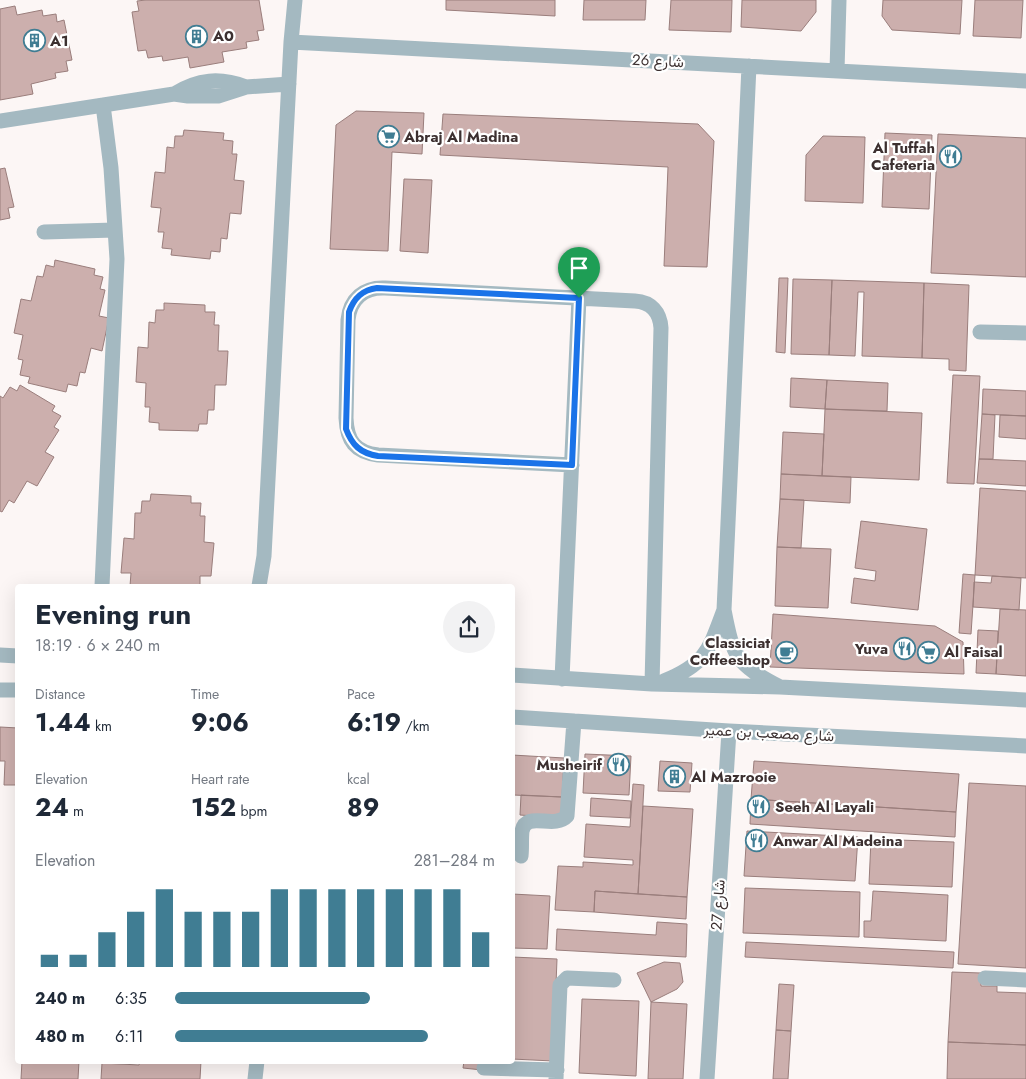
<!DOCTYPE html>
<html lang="en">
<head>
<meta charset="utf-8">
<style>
  body { margin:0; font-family:Jost,Vazirmatn,sans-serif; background:#f2f2f3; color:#1f2937; height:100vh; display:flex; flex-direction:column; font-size:19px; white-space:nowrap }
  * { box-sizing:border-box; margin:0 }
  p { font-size:16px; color:#747a83 }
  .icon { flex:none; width:28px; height:28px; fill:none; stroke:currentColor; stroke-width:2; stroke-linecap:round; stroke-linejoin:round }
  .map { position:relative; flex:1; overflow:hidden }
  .panel { position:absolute; left:15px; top:584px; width:500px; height:480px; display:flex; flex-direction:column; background:#fff; border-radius:5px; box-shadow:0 5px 20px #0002 }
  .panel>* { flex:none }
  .pin { position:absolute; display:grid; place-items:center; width:42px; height:42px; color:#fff; margin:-51px -21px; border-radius:50% 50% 50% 0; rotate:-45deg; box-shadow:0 0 5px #0007 }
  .pin .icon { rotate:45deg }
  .round { display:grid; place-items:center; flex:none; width:52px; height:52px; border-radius:26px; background:#f2f2f3 }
  .overview { display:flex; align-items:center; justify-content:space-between; height:85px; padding:0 20px }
  h1 { font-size:28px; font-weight:700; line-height:38px }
  .metrics { display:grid; grid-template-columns:repeat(3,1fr); gap:8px; height:85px; padding:5px 20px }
  .metrics div { display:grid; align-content:center }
  .metrics b { font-size:25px; font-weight:700 }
  .metrics small { font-size:14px; font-weight:400 }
  .metrics p { font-size:14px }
  .chart { height:140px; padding:10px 20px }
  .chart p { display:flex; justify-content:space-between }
  .chart svg { width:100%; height:90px; margin-top:5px; stroke:#407d93; stroke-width:6 }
  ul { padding:0 20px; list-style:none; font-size:16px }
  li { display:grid; grid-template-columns:80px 60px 1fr; align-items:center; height:38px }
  li i { height:12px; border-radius:6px; background:#407d93 }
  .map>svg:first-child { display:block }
  .building { fill:#ccafad; stroke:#9a7e7c }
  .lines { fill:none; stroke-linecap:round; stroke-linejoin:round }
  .minor { stroke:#a4b9c1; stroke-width:15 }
  .route-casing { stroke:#fff; stroke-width:10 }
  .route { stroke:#1a73e8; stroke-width:6 }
  .labels { text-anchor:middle; stroke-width:4.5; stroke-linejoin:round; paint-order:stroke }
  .poi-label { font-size:15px; font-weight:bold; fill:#3c3030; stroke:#fff; text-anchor:start }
  .street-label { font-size:15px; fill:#3c3030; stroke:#fff }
</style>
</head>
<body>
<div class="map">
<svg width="1026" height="1079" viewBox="0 0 1026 1079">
  <rect width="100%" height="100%" fill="#fcf6f5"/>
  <path class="building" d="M146 0H259L264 30 257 31 259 40 246 42 247 48 222 52 224 62 190 68 188 57 163 61 162 56 148 58 146 50 138 51 132 12 139 11 137 1Z
    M446 0H555V16L446 10Z
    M584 0H646L645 20H583Z
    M671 0H732L731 32 669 30Z
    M742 0H816V12L801 31 741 27Z
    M883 0H962L960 34 892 30 882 16Z
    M975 0H1023L1021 38 973 36Z
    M15 6 17 15 42 10 43 16 56 14 57 22 64 20 72 60 66 61 68 71 55 73 56 78 31 84 33 94 0 100V9Z
    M356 111 424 113 422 154 392 152 388 251 330 249 336 125Z
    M443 114 698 124 714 141 707 267 664 266 668 167 440 155Z
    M184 130 224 133 223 140 233 141 232 154H237L234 180 244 181 241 214 230 213 227 239 221 238 220 252 211 251 210 259 171 255 172 249 162 248 164 232H158L161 208 151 207 155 172 165 173 167 147 174 148 175 136H183Z
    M885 133 932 135 929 209 882 207Z
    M938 134 1026 138V277L931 273Z
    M823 136 865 137 863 203 805 201 806 155Z
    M5 168 14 207 8 208 10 218 0 220V169Z
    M404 179 432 180 428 253 400 251Z
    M55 260 95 269 94 275 103 277 100 289 105 290 99 316 109 318 102 351 91 348 85 373 80 372 77 386 68 384 66 392 28 383 30 377 20 375 23 360 18 359 23 335 14 333 21 299 31 301 37 276 43 277 46 265 54 267Z
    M779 278H788L785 353 776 352Z
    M793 279 832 280 829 355 791 354Z
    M832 280 924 283 922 358 862 356 864 292H858L855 356 829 355Z
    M924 283 969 285 966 371 949 370V359L922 358Z
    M164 303 205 305V312H215L214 325H219L218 351H228L226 385H215L214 410H208L207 424H199L198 431 159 430V423L149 422 150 407H145L146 383 136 382 138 347 148 348 149 322 155 323 156 310H164Z
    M953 375 980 376 974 484 947 483Z
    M791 378 827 380 825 409 790 407Z
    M827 380 888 383 887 411 825 409Z
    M20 385 55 406 52 411 61 416 54 427 59 430 45 452 54 457 37 486 27 481 14 503 9 500 2 512 0 511V396L3 398 10 387 17 391Z
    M983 389 1026 391V416L982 414Z
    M825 409 922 413 919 480 822 476Z
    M982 414 995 415 993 459H979Z
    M1000 415 1026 416V439L999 437Z
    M783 432 824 434 822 476 781 474Z
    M979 459 1026 461V486L977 483Z
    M781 474 851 477 850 503 780 499Z
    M980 488 1026 491V578L975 575Z
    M151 494 191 496V503H201L200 516H205L204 542 214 543 211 576H200V586H130L131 573H121L124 538 134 539 135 513H141L142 501H150Z
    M780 499 804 500 801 548 777 547Z
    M861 521 927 529 918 610 851 603 854 578 875 581 876 571 855 568Z
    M777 547 831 549 828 608 775 606Z
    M963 574 975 575 971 634 959 633Z
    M992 576 1021 578 1019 610 973 607 974 582 991 583Z
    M1000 609 1026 610V676L996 674Z
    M773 614 935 626 963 642 964 674 770 667Z
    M978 630 998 631 996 674 976 673Z
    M0 727 18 728V785H4L5 761H0Z
    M585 754 631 756 629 795 583 793Z
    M512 755 564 758 562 797 513 795 512 805Z
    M660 761 692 763 690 792 658 791Z
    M754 761 959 774 956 812 751 799Z
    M969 783 1026 786V968L958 964Z
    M633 784 644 785 638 894 595 891 594 912 555 910 558 866 583 867V862L633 865V860L584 857 586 824 630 827Z
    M521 795 562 797 561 818 520 815Z
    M591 798 631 801 630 818 590 816Z
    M751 799 956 812 955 837 750 824Z
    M643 806 693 809 687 897 638 894Z
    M747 831 858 837 855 881 744 876Z
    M871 839 954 842 952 887 869 884Z
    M745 888 860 892 859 937 743 933Z
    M595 891 687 897 686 919 594 912Z
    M873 891 948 895 946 941 864 937V921H871Z
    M512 894 550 896 547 949 512 948Z
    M657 922 687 924 686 957 556 950 557 929 656 935Z
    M746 942 954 952 953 968 745 957Z
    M512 957 557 959 553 1061 512 1059Z
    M664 962 680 963 683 982 677 989 651 1002 637 973Z
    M952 972 981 973V986H997V992L1026 993V1045L948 1042Z
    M779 984 794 985 791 1031 776 1030Z
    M582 999 639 1001 636 1076 579 1073Z
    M651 1002 687 1004 683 1079H648Z
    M776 1030 791 1031 788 1079H773Z
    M948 1042 1026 1045V1079H947Z
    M22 1061H79L78 1079H21Z
    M140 1061H201L200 1079H101L102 1063 139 1065Z
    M464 1061H482V1070L463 1068Z"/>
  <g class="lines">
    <path class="minor" d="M291 42 1026 81
      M749 66 724 610C733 657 736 664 780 687
      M837 71 839 0
      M174 94C198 79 220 77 246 87
      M0 121 174 94 188 96H218L246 87 289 84
      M44 232 115 230
      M980 332 1026 333
      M572 465 378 455C355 452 347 441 346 418L348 320C350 299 364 287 385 288L635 301C651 302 660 312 661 328L652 684
      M102 586 117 259 111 168 103 105
      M259 586 264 556 291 42 295 0
      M0 655 18 656
      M512 675 652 684 780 687 1026 700
      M562 679 579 298
      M664 681C706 664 709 650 724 610
      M0 690H18
      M512 717 729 731 1026 746
      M521 856C522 848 521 839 522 831 526 810 554 830 567 816L574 721
      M985 978 1026 980
      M484 1068 557 1070
      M255 1079 257 1061
      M556 1079 560 985 567 978 614 980
      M707 1079 729 731"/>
  </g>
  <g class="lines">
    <defs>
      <path id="route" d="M377 288 579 298 572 465 378 456C360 453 352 445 346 429L349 312C354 298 362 290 377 288Z"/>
    </defs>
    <use href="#route" class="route-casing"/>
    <use href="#route" class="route"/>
  </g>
  <defs>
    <symbol id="building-ring" viewBox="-11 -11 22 22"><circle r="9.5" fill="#fff" stroke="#407d93" stroke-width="1.5"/><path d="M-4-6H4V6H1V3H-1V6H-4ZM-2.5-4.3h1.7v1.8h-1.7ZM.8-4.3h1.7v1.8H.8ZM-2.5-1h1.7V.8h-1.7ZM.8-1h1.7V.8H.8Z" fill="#407d93"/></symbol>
    <symbol id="supermarket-ring" viewBox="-11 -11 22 22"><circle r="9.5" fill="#fff" stroke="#407d93" stroke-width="1.5"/><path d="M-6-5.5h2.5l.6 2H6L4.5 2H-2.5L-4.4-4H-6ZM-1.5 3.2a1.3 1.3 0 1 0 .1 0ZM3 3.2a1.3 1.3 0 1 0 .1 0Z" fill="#407d93"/></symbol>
    <symbol id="restaurant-ring" viewBox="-11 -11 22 22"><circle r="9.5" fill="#fff" stroke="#407d93" stroke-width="1.5"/><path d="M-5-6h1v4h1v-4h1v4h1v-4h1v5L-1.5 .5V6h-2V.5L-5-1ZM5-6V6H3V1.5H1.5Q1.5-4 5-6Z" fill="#407d93"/></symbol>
    <symbol id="cafe-ring" viewBox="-11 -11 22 22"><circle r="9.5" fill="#fff" stroke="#407d93" stroke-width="1.5"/><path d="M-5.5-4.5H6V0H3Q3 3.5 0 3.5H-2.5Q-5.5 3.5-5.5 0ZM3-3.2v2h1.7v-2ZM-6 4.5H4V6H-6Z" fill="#407d93"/></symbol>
  </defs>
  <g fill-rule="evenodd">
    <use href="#building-ring" x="184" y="24" width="25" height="25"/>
    <use href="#building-ring" x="22" y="28" width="25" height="25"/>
    <use href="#supermarket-ring" x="376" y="124" width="25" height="25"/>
    <use href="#restaurant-ring" x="938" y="144" width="25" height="25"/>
    <use href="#restaurant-ring" x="892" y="636" width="25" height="25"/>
    <use href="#cafe-ring" x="774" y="640" width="25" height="25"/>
    <use href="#supermarket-ring" x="916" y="640" width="25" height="25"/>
    <use href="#restaurant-ring" x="606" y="752" width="25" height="25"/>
    <use href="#building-ring" x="662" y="764" width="25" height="25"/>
    <use href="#restaurant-ring" x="746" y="794" width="25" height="25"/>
    <use href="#restaurant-ring" x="744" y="828" width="25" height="25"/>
  </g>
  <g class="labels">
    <g class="poi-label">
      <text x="213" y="41">A0</text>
      <text x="50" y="46">A1</text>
      <text x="404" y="142">Abraj Al Madina</text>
      <text x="935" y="153" text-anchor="end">Al Tuffah<tspan x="935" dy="17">Cafeteria</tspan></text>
      <text x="770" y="648" text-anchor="end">Classiciat<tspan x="770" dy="17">Coffeeshop</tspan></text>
      <text x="888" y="654" text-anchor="end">Yuva</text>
      <text x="944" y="657">Al Faisal</text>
      <text x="602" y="770" text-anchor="end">Musheirif</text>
      <text x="691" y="782">Al Mazrooie</text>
      <text x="775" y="812">Seeh Al Layali</text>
      <text x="773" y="846">Anwar Al Madeina</text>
    </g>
    <g class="street-label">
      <text transform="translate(658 61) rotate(3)" y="5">شارع 26</text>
      <text transform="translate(769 733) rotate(3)" y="5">شارع مصعب بن عمير</text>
      <text transform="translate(718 905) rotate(-86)" y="5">شارع 27</text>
    </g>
  </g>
</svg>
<div class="pin" style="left:579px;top:298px;background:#1e9e55"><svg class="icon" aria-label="arrive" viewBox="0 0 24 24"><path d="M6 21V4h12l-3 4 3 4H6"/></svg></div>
<section class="panel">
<div class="overview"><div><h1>Evening run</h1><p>18:19 · 6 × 240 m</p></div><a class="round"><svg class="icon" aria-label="share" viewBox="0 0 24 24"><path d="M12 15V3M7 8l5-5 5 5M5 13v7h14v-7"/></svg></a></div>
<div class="metrics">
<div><p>Distance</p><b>1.44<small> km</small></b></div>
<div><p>Time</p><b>9:06</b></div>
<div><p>Pace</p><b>6:19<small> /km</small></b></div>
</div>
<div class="metrics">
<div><p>Elevation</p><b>24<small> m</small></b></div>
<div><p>Heart rate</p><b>152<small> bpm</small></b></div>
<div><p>kcal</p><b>89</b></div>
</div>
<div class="chart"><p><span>Elevation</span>281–284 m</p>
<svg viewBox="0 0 160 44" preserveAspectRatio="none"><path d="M5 44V38M15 44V38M25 44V27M35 44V17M45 44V6M55 44V17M65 44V17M75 44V17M85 44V6M95 44V6M105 44V6M115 44V6M125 44V6M135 44V6M145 44V6M155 44V27"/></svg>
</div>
<ul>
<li><b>240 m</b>6:35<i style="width:61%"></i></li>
<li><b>480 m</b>6:11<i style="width:79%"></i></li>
</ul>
</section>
</div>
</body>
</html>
